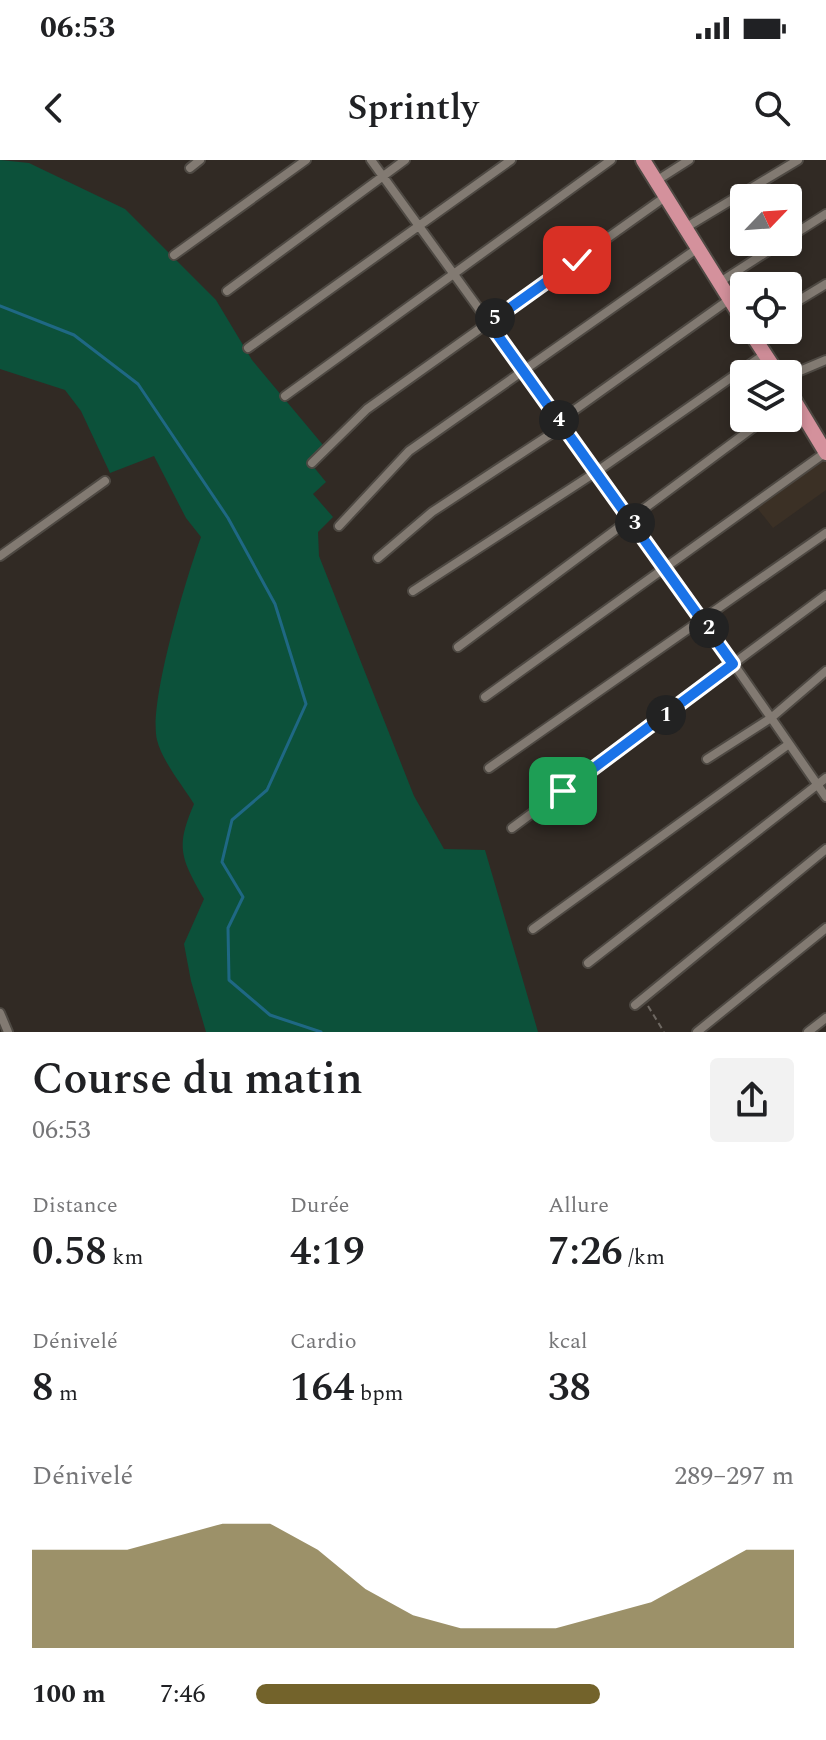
<!DOCTYPE html>
<html lang="fr">
<head>
<meta charset="utf-8">
<style>
  body { margin:0; font-family:Spectral,serif; background:#f2f2f2; color:#202124; height:100vh; display:flex; flex-direction:column; font-size:30px; white-space:nowrap }
  * { box-sizing:border-box; margin:0 }
  p { font-size:26px; color:#757577 }
  .icon { flex:none; width:44px; height:44px; fill:none; stroke:currentColor; stroke-width:2; stroke-linecap:round; stroke-linejoin:round }
  .map { position:relative; height:872px; overflow:hidden }
  .details { display:flex; flex-direction:column; background:#fff; flex:1 }
  .details>* { flex:none }
  .needle { width:52px; rotate:65deg }
  .fabs { position:absolute; left:730px; top:24px; display:grid; gap:16px }
  .fabs a { display:grid; place-items:center; width:72px; height:72px; border-radius:8px; background:#fff; box-shadow:0 4px 12px #0003; font-size:40px }
  .pin { position:absolute; display:grid; place-items:center; width:68px; height:68px; color:#fff; margin:-34px; border-radius:16px; box-shadow:0 4px 12px #0006 }
  .km { position:absolute; width:40px; height:40px; margin:-20px; border-radius:50%; background:#222; color:#fff; font-size:22px; line-height:40px; text-align:center }
  .round { display:grid; place-items:center; flex:none; width:84px; height:84px; border-radius:8px; background:#f2f2f2 }
  .overview { display:flex; align-items:center; justify-content:space-between; height:136px; padding:0 32px }
  h1 { font-size:44px; font-weight:600; line-height:60px }
  .metrics { display:grid; grid-template-columns:repeat(3,1fr); gap:12px; height:136px; padding:8px 32px }
  .metrics div { display:grid; align-content:center }
  .metrics b { font-size:40px; font-weight:600 }
  .metrics small { font-size:22px; font-weight:400 }
  .metrics p { font-size:22px }
  .chart { height:224px; padding:16px 32px }
  .chart p { display:flex; justify-content:space-between }
  .chart svg { width:100%; height:144px; margin-top:8px; fill:#73632b; opacity:.7 }
  ul { padding:0 32px; list-style:none; font-size:26px }
  li { display:grid; grid-template-columns:128px 96px 1fr; align-items:center; height:60px }
  li i { height:20px; border-radius:10px; background:#73632b }
  .status { display:flex; justify-content:space-between; align-items:center; height:56px; padding:0 40px; background:#fff; direction:ltr }
  .status svg { height:22px; fill:currentColor }
  header { display:flex; justify-content:space-between; align-items:center; height:104px; padding:0 32px; background:#fff; font-size:36px; font-weight:600 }
  .map>svg:first-child { display:block }
  .built { fill:#3b3025 }
  .green { fill:#0c513a }
  .lines { fill:none; stroke-linecap:round; stroke-linejoin:round }
  .stream { stroke:#1f6884; stroke-width:3 }
  .minor-casing { stroke:#4e4943; stroke-width:12 }
  .trunk-casing { stroke:#4e4943; stroke-width:18 }
  .path { stroke:#6e6862; stroke-width:2; stroke-dasharray:6 4; stroke-linecap:butt }
  .minor { stroke:#827a72; stroke-width:8 }
  .trunk { stroke:#d4919c; stroke-width:14 }
  .route-casing { stroke:#fff; stroke-width:16 }
  .route { stroke:#1a73e8; stroke-width:10 }
</style>
</head>
<body>
<div class="status"><b>06:53</b><svg viewBox="0 0 49 12"><path d="M0 12V9h3v3zM5 12V6h3v6zM10 12V3h3v9zM15 12V0h3v12zM26 1h20v11H26zM47 4h2v5h-2z"/></svg></div>
<header><svg class="icon" aria-label="back" viewBox="0 0 24 24"><path d="M15 5l-7 7 7 7"/></svg>Sprintly<svg class="icon" aria-label="search" viewBox="0 0 24 24"><circle cx="10" cy="10" r="6"/><path d="M15 15l6 6"/></svg></header>
<div class="map">
<svg width="826" height="872" viewBox="0 0 826 872">
  <rect width="100%" height="100%" fill="#312a24"/>
  <path class="built" d="M826 292V330L773 368 754 344Z"/>
  <path class="green" d="M0 0 29 3 125 49 216 140 252 200 323 285 308 300 326 322 313 334 333 357 318 372 319 396 414 636 444 689 485 690 538 872H206L191 821 184 784 204 739C181 698 175 688 194 644 183 626 162 601 157 580 148 543 187 416 201 377L186 358 154 296 110 313 81 251 65 230 0 209Z"/>
  <g class="lines">
    <path class="stream" d="M0 146 74 175 138 224 228 358 275 444 306 544 267 630 232 660 222 702 243 737 228 768 229 820 270 855 321 872"/>
    <defs>
      <path id="minor" d="M371 0 667 408 826 637
        M190 8 200 0
        M656 21 689 0
        M685 68 798 0
        M788 78 826 54
        M174 95 306 0
        M720 122 782 82
        M227 131 405 0
        M788 147 826 124
        M248 188 511 0
        M788 216 826 200
        M285 236 611 0
        M559 261 730 139
        M312 303 367 249 665 37
        M339 366 409 291 698 88
        M0 396 105 321
        M378 398 432 352 563 266
        M413 431 596 312 765 194
        M458 487 766 258
        M485 537 826 292
        M707 599 771 558 826 511
        M489 608 826 373
        M512 668 826 435
        M533 769 789 584
        M588 803 826 618
        M635 845 826 689
        M0 853 8 872
        M697 872 826 768
        M808 872 826 858"/>
      <path id="trunk" d="M643 0 744 162
        M749 170 778 214
        M788 230 826 293"/>
    </defs>
    <use href="#minor" class="minor-casing"/>
    <use href="#trunk" class="trunk-casing"/>
    <path class="path" d="M648 846 664 872"/>
    <use href="#minor" class="minor"/>
    <use href="#trunk" class="trunk"/>
  </g>
  <g class="lines">
    <defs>
      <path id="route" d="M563 631 733 504 489 163 577 100"/>
    </defs>
    <use href="#route" class="route-casing"/>
    <use href="#route" class="route"/>
  </g>
</svg>
<div class="fabs">
<a><svg class="needle" viewBox="-14 -14 28 28"><path d="M0-13l5 13h-10z" fill="#e53935"/><path d="M0 13l5-13h-10z" fill="#757577"/></svg></a>
<a><svg class="icon" aria-label="locate" viewBox="0 0 24 24"><circle cx="12" cy="12" r="6"/><path d="M12 2v4M12 18v4M2 12h4M18 12h4"/></svg></a>
<a><svg class="icon" aria-label="layers" viewBox="0 0 24 24"><path d="M12 4l9 5-9 5-9-5zM3 14l9 5 9-5"/></svg></a>
</div>
<div class="pin" style="left:563px;top:631px;background:#1e9e55"><svg class="icon" aria-label="arrive" viewBox="0 0 24 24"><path d="M6 21V4h12l-3 4 3 4H6"/></svg></div>
<div class="pin" style="left:577px;top:100px;background:#d93025"><svg class="icon" aria-label="check" viewBox="0 0 24 24"><path d="M5 12l5 5 9-10"/></svg></div>
<b class="km" style="left:666px;top:555px">1</b>
<b class="km" style="left:709px;top:468px">2</b>
<b class="km" style="left:635px;top:363px">3</b>
<b class="km" style="left:559px;top:260px">4</b>
<b class="km" style="left:495px;top:158px">5</b>
</div>
<section class="details">
<div class="overview"><div><h1>Course du matin</h1><p>06:53</p></div><a class="round"><svg class="icon" aria-label="share" viewBox="0 0 24 24"><path d="M12 15V3M7 8l5-5 5 5M5 13v7h14v-7"/></svg></a></div>
<div class="metrics">
<div><p>Distance</p><b>0.58<small> km</small></b></div>
<div><p>Durée</p><b>4:19</b></div>
<div><p>Allure</p><b>7:26<small> /km</small></b></div>
</div>
<div class="metrics">
<div><p>Dénivelé</p><b>8<small> m</small></b></div>
<div><p>Cardio</p><b>164<small> bpm</small></b></div>
<div><p>kcal</p><b>38</b></div>
</div>
<div class="chart"><p><span>Dénivelé</span>289–297 m</p>
<svg viewBox="0 0 160 44" preserveAspectRatio="none"><path d="M0 44V14L10 14L20 14L30 10L40 6L50 6L60 14L70 26L80 34L90 38L100 38L110 38L120 34L130 30L140 22L150 14L160 14V44z"/></svg>
</div>
<ul>
<li><b>100 m</b>7:46<i style="width:64%"></i></li>
</ul>
</section>
</body>
</html>
